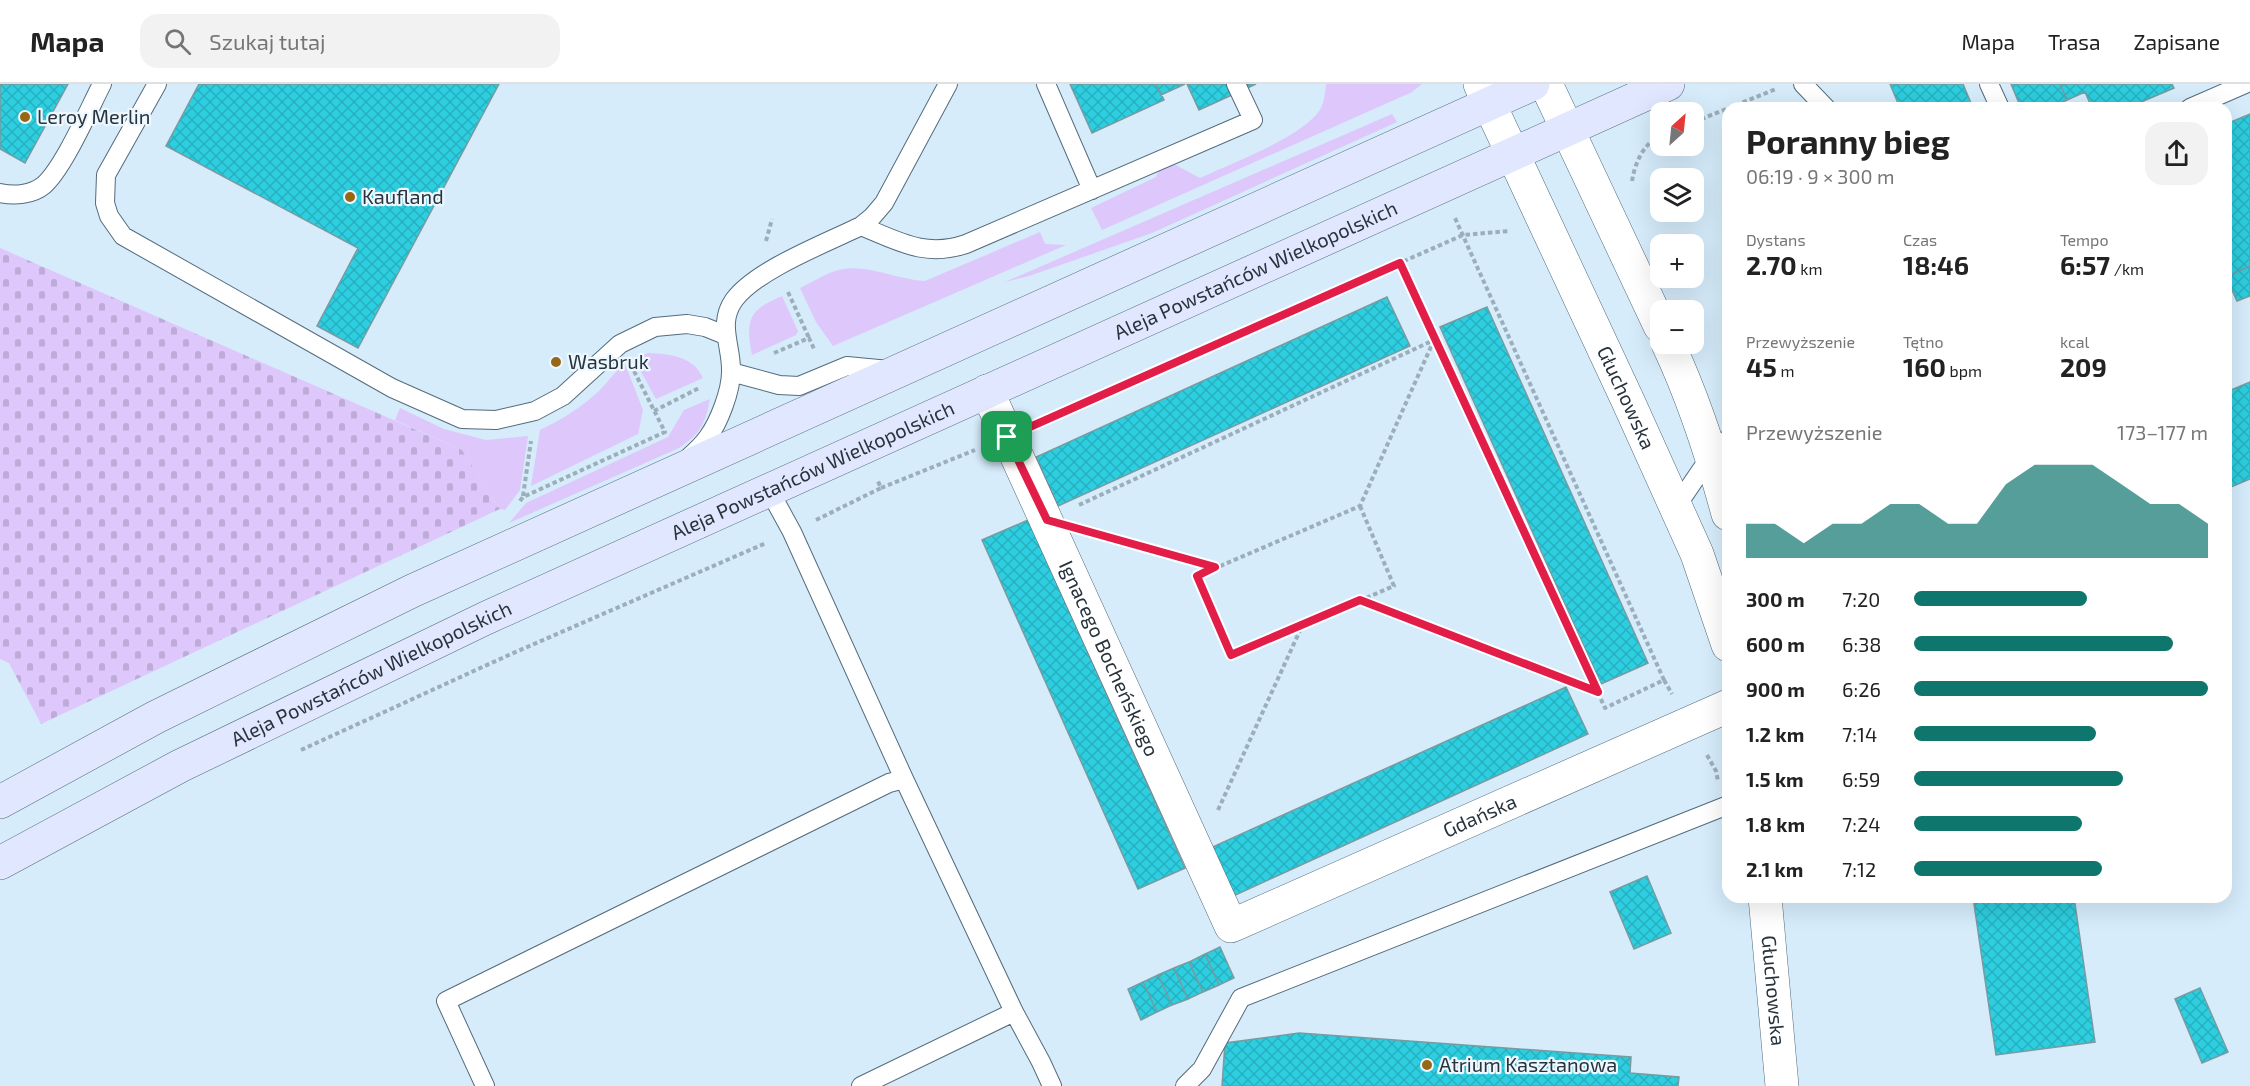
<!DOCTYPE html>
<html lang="pl">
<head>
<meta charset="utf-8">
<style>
  body { margin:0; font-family:"Exo 2",sans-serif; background:#f2f2f2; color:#222; height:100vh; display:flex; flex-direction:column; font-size:22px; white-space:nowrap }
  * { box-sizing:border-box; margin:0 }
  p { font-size:20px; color:#767676 }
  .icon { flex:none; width:33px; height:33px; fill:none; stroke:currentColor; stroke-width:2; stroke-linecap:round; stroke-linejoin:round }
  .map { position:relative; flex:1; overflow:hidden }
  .sheet { position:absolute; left:1722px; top:18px; width:510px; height:801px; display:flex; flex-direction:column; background:#fff; border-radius:18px; box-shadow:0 6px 24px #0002 }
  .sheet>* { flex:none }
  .needle { width:39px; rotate:27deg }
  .fabs { position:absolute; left:1650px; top:18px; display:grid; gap:12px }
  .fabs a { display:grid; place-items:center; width:54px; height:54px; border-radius:12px; background:#fff; box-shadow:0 6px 24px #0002; font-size:30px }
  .pin { position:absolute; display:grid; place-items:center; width:51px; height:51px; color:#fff; margin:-26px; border-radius:12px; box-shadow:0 3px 9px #0006 }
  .round { display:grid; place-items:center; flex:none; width:63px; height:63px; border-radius:18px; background:#f2f2f2 }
  .summary { display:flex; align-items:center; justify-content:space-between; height:102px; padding:0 24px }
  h1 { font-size:33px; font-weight:700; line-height:45px }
  .stats { display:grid; grid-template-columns:repeat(3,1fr); gap:9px; height:102px; padding:6px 24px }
  .stats div { display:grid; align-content:center }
  .stats b { font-size:26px; font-weight:700 }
  .stats small { font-size:16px; font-weight:400 }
  .stats p { font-size:16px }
  .chart { height:168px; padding:12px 24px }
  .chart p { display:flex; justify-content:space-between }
  .chart svg { width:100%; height:108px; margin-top:6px; fill:#0f766e; opacity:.7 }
  ul { padding:0 24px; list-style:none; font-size:20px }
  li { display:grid; grid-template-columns:96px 72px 1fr; align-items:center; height:45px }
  li i { height:15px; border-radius:8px; background:#0f766e }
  header { display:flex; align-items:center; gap:36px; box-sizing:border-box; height:84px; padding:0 30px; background:#fff; border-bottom:2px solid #e0e0e0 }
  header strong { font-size:28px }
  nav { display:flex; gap:33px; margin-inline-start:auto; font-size:21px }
  .search { width:420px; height:54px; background:#f2f2f2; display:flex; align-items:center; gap:15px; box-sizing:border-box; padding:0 21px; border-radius:18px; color:#767676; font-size:22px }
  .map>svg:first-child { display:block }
  .green { fill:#ddc7fb }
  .cemetery { fill:url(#cemetery-stones) }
  .building { fill:url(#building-cross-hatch); stroke:#789ba0; stroke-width:1.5 }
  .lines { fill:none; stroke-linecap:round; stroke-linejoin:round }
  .service-casing { stroke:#536b7c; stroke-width:20 }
  .minor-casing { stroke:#536b7c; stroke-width:34 }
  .tertiary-casing { stroke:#536b7c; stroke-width:34 }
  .secondary-casing { stroke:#536b7c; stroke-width:34 }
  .path { stroke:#9caeba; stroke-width:4; stroke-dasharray:4.5 3; stroke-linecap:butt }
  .service { stroke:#fff; stroke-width:18 }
  .minor { stroke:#fff; stroke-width:33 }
  .tertiary { stroke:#fff; stroke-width:33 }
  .secondary { stroke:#e1e7fe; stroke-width:33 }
  .route-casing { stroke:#fff; stroke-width:12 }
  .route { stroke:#e11d48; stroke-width:8 }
  .poi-dot { fill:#966716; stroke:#ecf7ff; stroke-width:2 }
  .labels { text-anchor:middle; stroke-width:4.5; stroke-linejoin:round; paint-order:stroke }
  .poi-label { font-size:20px; fill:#28333b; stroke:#ecf7ff; text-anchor:start }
  .street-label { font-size:20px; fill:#28333b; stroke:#ecf7ff }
</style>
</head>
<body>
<header>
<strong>Mapa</strong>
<div class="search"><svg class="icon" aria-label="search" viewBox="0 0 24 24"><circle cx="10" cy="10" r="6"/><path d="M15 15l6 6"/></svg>Szukaj tutaj</div>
<nav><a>Mapa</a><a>Trasa</a><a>Zapisane</a></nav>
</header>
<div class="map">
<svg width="2250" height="1002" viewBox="0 0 2250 1002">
  <defs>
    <pattern id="cemetery-stones" width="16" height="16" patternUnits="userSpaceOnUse" patternTransform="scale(1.5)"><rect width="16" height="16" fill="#ddc7fb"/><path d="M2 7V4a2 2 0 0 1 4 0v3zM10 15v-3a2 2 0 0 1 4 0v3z" fill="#beabd8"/></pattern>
    <pattern id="building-cross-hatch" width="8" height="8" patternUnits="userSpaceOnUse" patternTransform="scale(1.5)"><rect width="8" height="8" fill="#2ccedf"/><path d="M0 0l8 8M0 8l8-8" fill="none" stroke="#27b1c0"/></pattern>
  </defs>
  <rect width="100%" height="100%" fill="#d6ecfb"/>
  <path class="green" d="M1326 0H1422L1412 8 1102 146 1091 124 1156 93 1159 85 1172 79 1200 94C1232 79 1294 56 1316 31 1324 23 1325 11 1326 0Z
    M1392 30 1397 38 1152 149 1029 192 1005 198Z
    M1040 148 1045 160 1066 161 833 262 816 238 800 204C813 198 829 187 843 185 870 181 898 196 925 197Z
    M782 212 798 247 796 251 752 271C745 235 749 226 782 212Z
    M648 269C670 270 693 272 703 294L656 315 634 275Z
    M625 280 643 326 638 350 531 402 540 346C561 336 582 323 599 307 608 298 614 288 625 280Z
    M710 315C705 340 701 349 679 364L509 439 526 419 668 353 684 326Z
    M400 324 444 345 486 356 528 352 520 406 505 426 500 425 462 366 395 336Z"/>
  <path class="cemetery" d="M0 164 462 366 500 425 41 640 9 579 0 575Z"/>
  <path class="building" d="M0 0H68L25 79 0 65Z
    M199 0H499L358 264 317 242 358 164 166 62Z
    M1070 0H1156L1164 16 1092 49Z
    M1156 0H1185L1161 11Z
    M1187 0H1256L1199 26Z
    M1890 0H1963L1973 24H1900Z
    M2011 0H2060L2067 16 2048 24H2021Z
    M2060 0H2172L2174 4 2127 24H2092L2085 8 2067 16Z
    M2250 30V182L2226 193V40Z
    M2250 182V212L2237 217 2226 193Z
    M1387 213 1410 262 1058 422 1036 373Z
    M1487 223 1648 579 1601 600 1440 243Z
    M2250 298V395L2226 405V308Z
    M1028 436 1185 784 1138 805 982 456Z
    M1566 603 1588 650 1231 813 1208 765Z
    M1647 792 1671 849 1634 865 1610 808Z
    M1973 813H2074L2095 958 1996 971Z
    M1220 863 1234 894 1219 901 1205 870Z
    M1205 870 1219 901 1203 908 1189 878Z
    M1189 878 1203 908 1188 915 1174 884Z
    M1174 884 1188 915 1172 921 1158 891Z
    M1158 891 1172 921 1157 928 1143 898Z
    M1143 898 1157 928 1141 936 1128 905Z
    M2200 904 2228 968 2202 979 2175 915Z
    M1299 949 1631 973 1630 989 1679 993 1678 1002H1222L1225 959Z"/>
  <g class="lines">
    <defs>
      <path id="service" d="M157 0 106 91 105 119 109 132 123 152 392 304 462 335 496 336 535 327 563 312 620 260 655 243 687 240 705 243 725 251
        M1046 0 1092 106
        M1803 0 1826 24
        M1989 0 2000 24
        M2190 24 2245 0
        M0 109C14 112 32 111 44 101 64 83 89 25 102 0
        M861 142C898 157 925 174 966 160L1253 36 1236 0
        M731 288 779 301 799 302 847 282 889 286
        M689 373C696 367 703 360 708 353 719 338 731 307 731 288 732 262 717 240 734 216 756 186 826 159 861 142L872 133 884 119 948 0
        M769 406 792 448 904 695 1014 928 1041 978 1052 1002
        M1676 423 1712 370 1728 355
        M485 1002 446 917 889 699 904 695
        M861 1002 1014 928
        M1185 1002 1202 985 1241 914 1728 721"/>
      <g id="minor">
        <path id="s1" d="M987 307 1231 842 1728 622"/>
      </g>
      <g id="tertiary">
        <path id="s2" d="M1480 0 1628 317 1697 470 1728 561"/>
        <path d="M1546 0 1660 242"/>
        <path d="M1668 260C1694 315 1712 371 1728 430"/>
        <path id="s3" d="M1765 813 1782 1002"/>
      </g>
      <g id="secondary">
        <path d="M0 718 156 633 412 507 1533 0"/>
        <path id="s4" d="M0 779 180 682 486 534 1668 0"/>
      </g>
    </defs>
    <use href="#service" class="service-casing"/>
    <use href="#minor" class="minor-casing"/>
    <use href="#tertiary" class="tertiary-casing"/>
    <use href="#secondary" class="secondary-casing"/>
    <path class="path" d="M1694 38 1776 5
      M1632 97C1635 79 1643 60 1660 52
      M766 157 772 135
      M788 208 809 254
      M774 269 809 254 815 267
      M654 327 699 304
      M1040 338 1463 151 1509 147
      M881 404 975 366
      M523 412 531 357
      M520 417 523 413 665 348 634 287
      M1079 421 1434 256 1605 624 1664 596 1455 134
      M1360 422 1394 502 1231 571 1197 492 1360 422 1434 256 1400 179
      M816 436 881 404 877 395
      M1091 449 1214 483
      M1361 516 1597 608
      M1664 596 1672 610
      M301 666 511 570 766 459
      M1707 671 1716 687 1718 697
      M1218 726 1302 542"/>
    <use href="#service" class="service"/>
    <use href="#minor" class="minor"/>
    <use href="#tertiary" class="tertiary"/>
    <use href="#secondary" class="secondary"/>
  </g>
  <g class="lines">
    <defs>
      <path id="route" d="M1400 179 1598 608 1360 516 1231 571 1197 492 1215 483 1047 436 1007 353Z"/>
    </defs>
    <use href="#route" class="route-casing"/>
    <use href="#route" class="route"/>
  </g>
  <g class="poi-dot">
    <circle cx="25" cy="33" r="6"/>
    <circle cx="350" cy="113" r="6"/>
    <circle cx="556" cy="278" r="6"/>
    <circle cx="1427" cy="981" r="6"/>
  </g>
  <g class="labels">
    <g class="poi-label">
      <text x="37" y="40">Leroy Merlin</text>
      <text x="362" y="120">Kaufland</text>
      <text x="568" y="285">Wasbruk</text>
      <text x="1439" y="988">Atrium Kasztanowa</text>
    </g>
    <g class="street-label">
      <text dy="7" stroke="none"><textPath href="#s4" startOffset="1389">Aleja Powstańców Wielkopolskich</textPath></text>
      <text dy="7" stroke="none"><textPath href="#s2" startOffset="346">Głuchowska</textPath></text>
      <text dy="7" stroke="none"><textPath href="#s4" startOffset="903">Aleja Powstańców Wielkopolskich</textPath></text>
      <text dy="7" stroke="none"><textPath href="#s1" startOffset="294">Ignacego Bocheńskiego</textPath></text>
      <text dy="7" stroke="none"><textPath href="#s4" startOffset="417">Aleja Powstańców Wielkopolskich</textPath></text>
      <text dy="7" stroke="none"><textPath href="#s1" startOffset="860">Gdańska</textPath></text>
      <text dy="7" stroke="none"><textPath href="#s3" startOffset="94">Głuchowska</textPath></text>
    </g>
  </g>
</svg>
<div class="fabs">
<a><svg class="needle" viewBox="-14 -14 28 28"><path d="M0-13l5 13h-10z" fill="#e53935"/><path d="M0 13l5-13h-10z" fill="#767676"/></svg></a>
<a><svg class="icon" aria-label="layers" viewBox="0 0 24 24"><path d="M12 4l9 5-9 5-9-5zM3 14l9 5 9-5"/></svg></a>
<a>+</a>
<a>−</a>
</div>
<div class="pin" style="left:1007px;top:353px;background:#1e9e55"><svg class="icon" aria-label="arrive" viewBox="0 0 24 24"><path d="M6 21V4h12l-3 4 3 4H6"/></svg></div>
<section class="sheet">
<div class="summary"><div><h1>Poranny bieg</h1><p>06:19 · 9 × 300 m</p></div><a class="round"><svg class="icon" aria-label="share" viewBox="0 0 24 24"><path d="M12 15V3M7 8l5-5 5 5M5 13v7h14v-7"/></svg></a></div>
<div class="stats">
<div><p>Dystans</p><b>2.70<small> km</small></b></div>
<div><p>Czas</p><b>18:46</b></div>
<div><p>Tempo</p><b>6:57<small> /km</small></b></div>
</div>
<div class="stats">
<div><p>Przewyższenie</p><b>45<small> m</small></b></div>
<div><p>Tętno</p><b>160<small> bpm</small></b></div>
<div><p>kcal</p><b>209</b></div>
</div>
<div class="chart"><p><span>Przewyższenie</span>173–177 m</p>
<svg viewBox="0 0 160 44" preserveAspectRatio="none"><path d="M0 44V30L10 30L20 38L30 30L40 30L50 22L60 22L70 30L80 30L90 14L100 6L110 6L120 6L130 14L140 22L150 22L160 30V44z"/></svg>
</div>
<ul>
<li><b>300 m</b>7:20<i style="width:59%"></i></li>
<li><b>600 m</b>6:38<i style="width:88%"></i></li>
<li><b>900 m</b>6:26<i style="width:100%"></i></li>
<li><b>1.2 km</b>7:14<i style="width:62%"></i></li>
<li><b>1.5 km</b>6:59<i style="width:71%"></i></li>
<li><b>1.8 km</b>7:24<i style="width:57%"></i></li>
<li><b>2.1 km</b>7:12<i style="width:64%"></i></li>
</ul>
</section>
</div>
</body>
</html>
